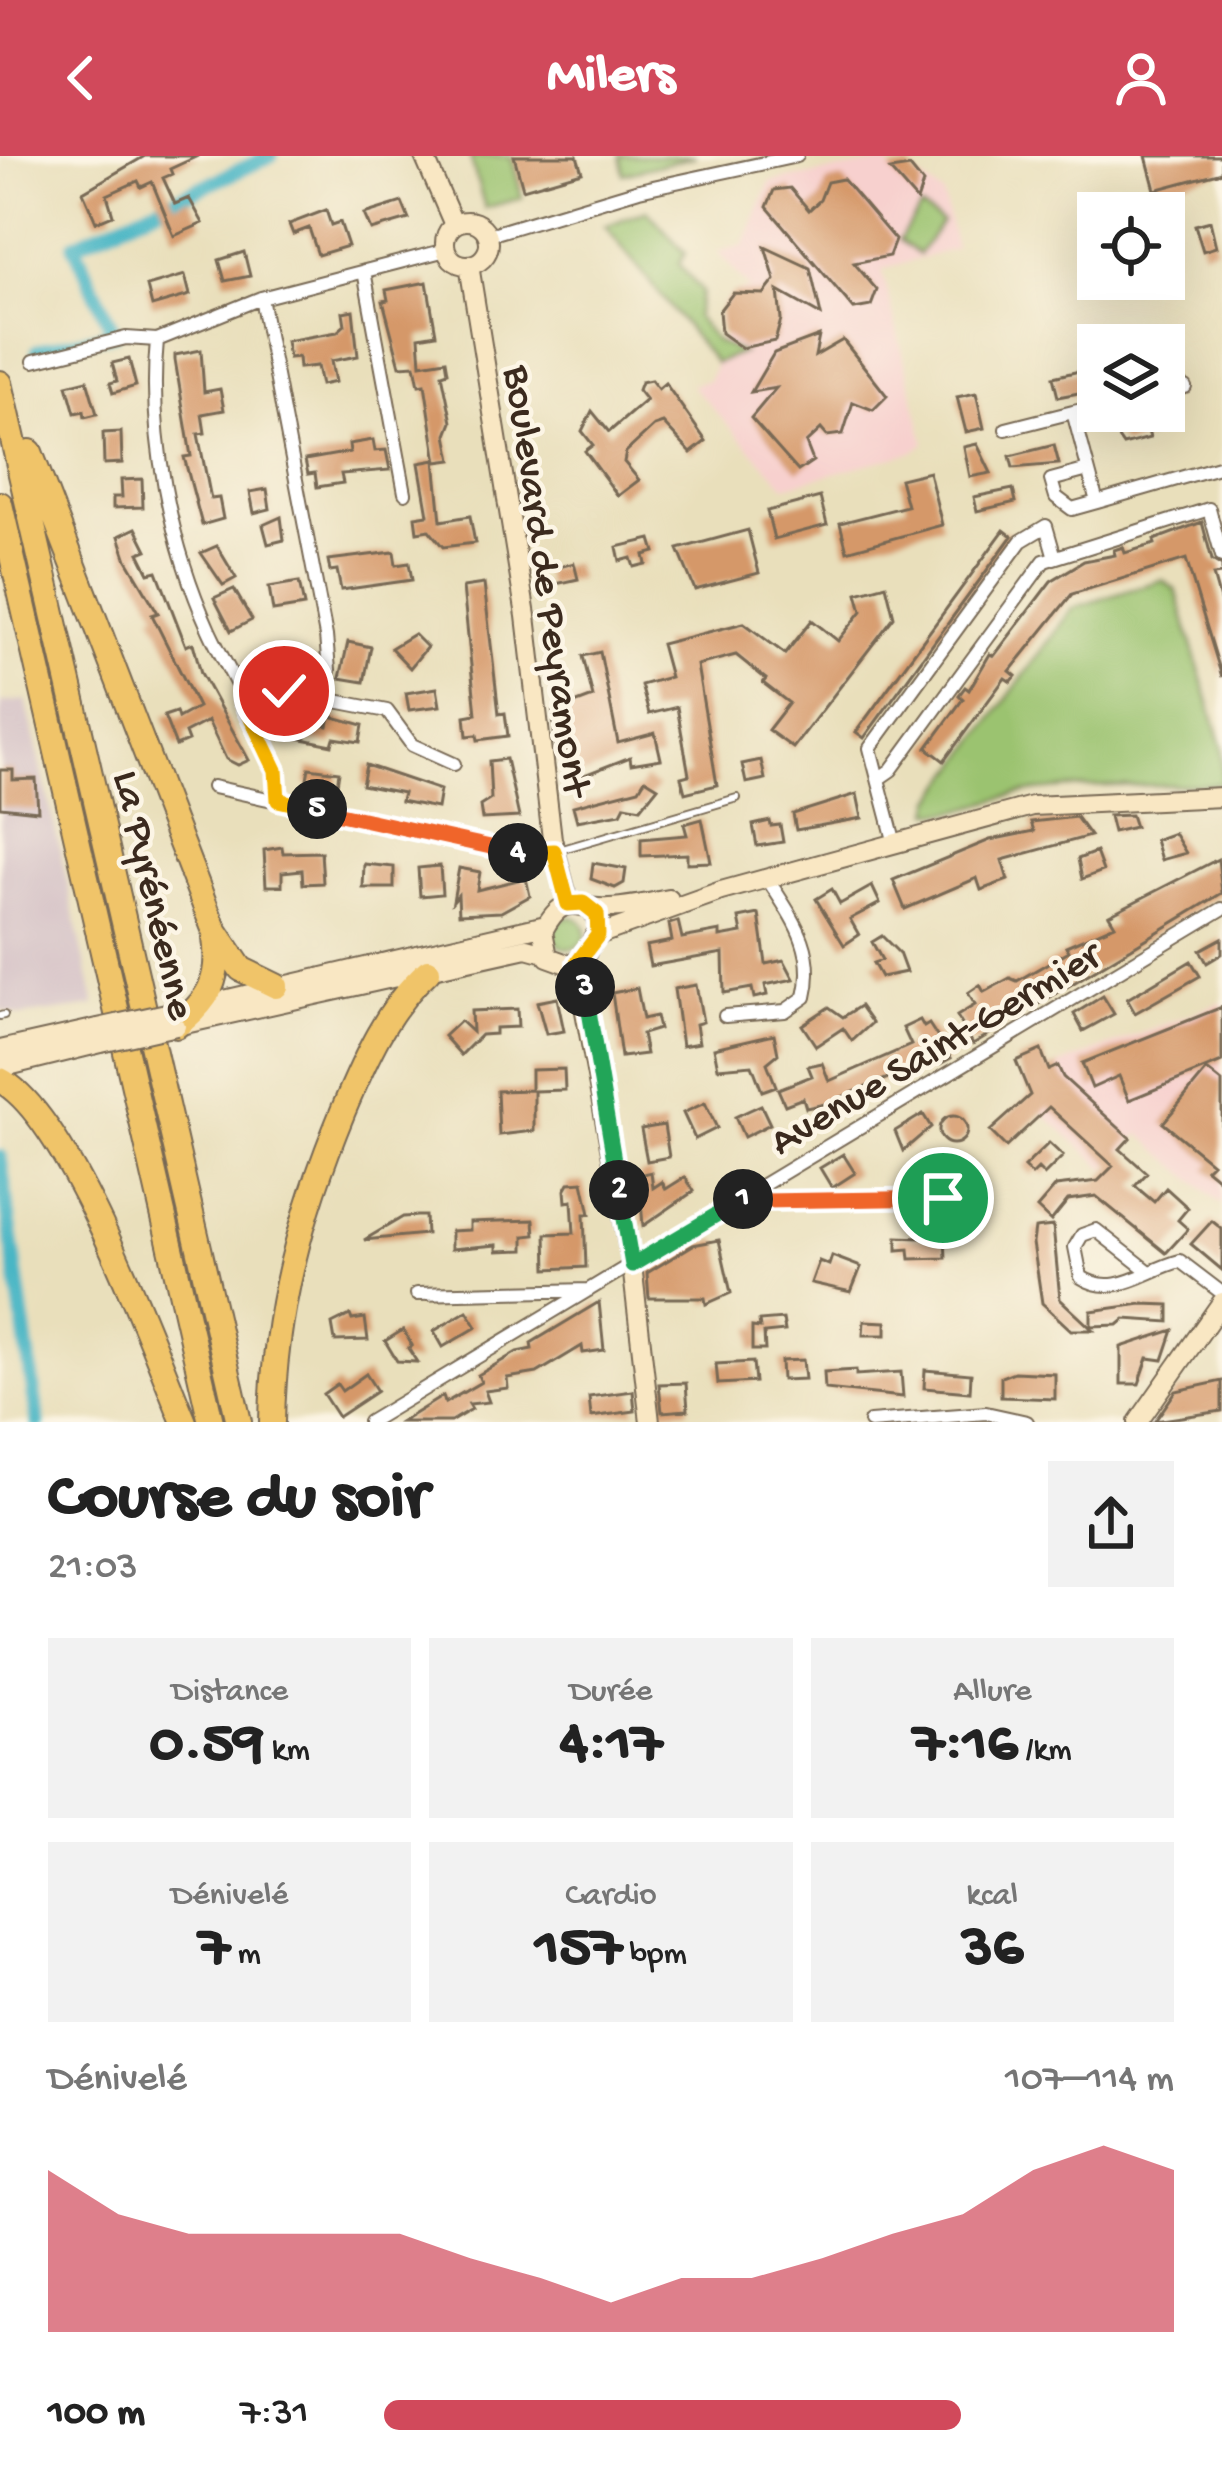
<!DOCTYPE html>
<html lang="fr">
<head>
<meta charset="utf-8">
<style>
  body { margin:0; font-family:"Gochi Hand",sans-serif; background:#f2f2f2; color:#222; height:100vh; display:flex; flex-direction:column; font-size:45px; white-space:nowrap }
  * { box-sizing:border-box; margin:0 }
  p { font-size:39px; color:#767676 }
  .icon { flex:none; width:66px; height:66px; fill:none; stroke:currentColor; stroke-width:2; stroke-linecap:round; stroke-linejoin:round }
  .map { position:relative; height:1266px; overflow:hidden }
  .details { display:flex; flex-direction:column; background:#fff; flex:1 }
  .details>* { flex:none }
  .buttons { position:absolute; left:1077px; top:36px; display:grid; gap:24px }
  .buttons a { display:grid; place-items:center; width:108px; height:108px; border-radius:0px; background:#fff; box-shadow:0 12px 48px #0002; font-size:60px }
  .pin { position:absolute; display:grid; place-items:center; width:102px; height:102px; color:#fff; margin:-51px; border:6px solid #fff; border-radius:50%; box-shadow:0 3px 12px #0007 }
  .km { position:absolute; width:60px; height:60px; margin:-30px; border-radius:50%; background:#222; color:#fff; font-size:33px; line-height:60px; text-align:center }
  .round { display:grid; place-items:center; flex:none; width:126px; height:126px; border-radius:0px; background:#f2f2f2 }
  .overview { display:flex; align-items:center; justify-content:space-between; height:204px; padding:0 48px }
  h1 { font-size:66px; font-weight:700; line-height:90px }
  .stats { display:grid; grid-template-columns:repeat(3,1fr); gap:18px; height:204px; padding:12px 48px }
  .stats div { display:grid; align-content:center; border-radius:0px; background:#f2f2f2; text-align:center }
  .stats b { font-size:60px; font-weight:700 }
  .stats small { font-size:33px; font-weight:400 }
  .stats p { font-size:33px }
  .chart { height:336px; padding:24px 48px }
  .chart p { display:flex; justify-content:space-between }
  .chart svg { width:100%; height:216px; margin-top:12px; fill:#d1495b; opacity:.7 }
  ul { padding:0 48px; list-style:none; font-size:39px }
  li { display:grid; grid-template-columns:192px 144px 1fr; align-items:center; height:90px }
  li i { height:30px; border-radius:15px; background:#d1495b }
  header { display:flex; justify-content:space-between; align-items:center; height:156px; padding:0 48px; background:#d1495b; color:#fff; font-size:54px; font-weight:700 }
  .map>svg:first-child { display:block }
  .built { fill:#f7d0ce }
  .industrial { fill:#d2bec4 }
  .green { fill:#9bc36f; stroke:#6b7646; stroke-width:3 }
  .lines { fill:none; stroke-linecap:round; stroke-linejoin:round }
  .canal { stroke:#49b6c5; stroke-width:15 }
  .building { fill:#d59869 }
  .lane-casing { stroke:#786955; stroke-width:10 }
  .street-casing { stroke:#786955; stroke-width:16 }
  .secondary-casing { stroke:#786955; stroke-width:22 }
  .highway-casing { stroke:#786955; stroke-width:28 }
  .lane { stroke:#fff; stroke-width:6 }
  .street { stroke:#fff; stroke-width:12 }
  .secondary { stroke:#f9e7c3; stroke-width:18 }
  .highway { stroke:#f0c469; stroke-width:24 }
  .secondary-bridge-casing { stroke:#786955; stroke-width:22; stroke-linecap:butt }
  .secondary-bridge { stroke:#f9e7c3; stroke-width:18 }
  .split-1-casing { stroke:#fff; stroke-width:24 }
  .split-2-casing { stroke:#fff; stroke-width:24 }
  .split-3-casing { stroke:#fff; stroke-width:24 }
  .split-4-casing { stroke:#fff; stroke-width:24 }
  .split-5-casing { stroke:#fff; stroke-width:24 }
  .split-6-casing { stroke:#fff; stroke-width:24 }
  .split-1 { stroke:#f0652b; stroke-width:15 }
  .split-2 { stroke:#22a559; stroke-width:15 }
  .split-3 { stroke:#22a559; stroke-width:15 }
  .split-4 { stroke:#f5b400; stroke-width:15 }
  .split-5 { stroke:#f0652b; stroke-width:15 }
  .split-6 { stroke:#f5b400; stroke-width:15 }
  .labels { text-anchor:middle; stroke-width:9; stroke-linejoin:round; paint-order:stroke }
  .street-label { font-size:42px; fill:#3b2a1e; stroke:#fcf5e5 }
</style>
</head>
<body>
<header><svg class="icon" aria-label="back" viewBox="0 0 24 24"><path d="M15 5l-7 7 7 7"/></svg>Milers<svg class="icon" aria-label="person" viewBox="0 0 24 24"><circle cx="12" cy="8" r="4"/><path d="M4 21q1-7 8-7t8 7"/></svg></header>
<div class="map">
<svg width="1222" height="1266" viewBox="0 0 1222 1266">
  <rect width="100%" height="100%" fill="#fcf5e5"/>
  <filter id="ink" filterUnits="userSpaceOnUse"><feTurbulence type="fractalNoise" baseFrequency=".00833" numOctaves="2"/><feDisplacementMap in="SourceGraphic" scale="24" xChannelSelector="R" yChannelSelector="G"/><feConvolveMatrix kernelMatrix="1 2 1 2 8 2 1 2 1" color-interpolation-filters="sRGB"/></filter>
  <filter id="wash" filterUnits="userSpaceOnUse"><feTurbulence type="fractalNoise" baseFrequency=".004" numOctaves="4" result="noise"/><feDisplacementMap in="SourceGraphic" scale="48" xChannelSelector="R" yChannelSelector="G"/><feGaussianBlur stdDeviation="2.7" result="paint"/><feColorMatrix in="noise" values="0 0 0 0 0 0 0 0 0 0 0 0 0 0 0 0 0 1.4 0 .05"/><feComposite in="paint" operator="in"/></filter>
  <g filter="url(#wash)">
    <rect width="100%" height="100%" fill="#e9dfbb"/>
    <path class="built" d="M887 6 892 14 913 16 943 38 956 92 882 114 925 287 913 296 785 330 691 229 708 224 714 213 709 193 724 181 718 163 722 148 733 137 750 133 718 96 744 89 770 26Z
      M1222 846V1049L1140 978 1106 1013 1038 953 1022 924Z"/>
    <path class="industrial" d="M26 544 95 850 20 860 0 854V547Z"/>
    <path class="green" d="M470 0H511L522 42 485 52Z
      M620 0H696L624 18Z
      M921 52 942 66 919 98 899 84Z
      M647 54 685 97 679 108 702 136 696 161 716 186 742 197 715 207 605 70Z
      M1162 424 1176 434 1222 591V628C1156 630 1089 627 1023 637 992 642 963 659 931 656L934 643 1073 452Z
      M554 777a16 16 0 1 1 32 0a16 16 0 1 1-32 0Z"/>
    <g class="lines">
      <path class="canal" d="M38 195 114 177 74 89 271 0
        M0 1001 38 1266"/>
    </g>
    <g id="blocks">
      <path class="building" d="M145 0H198L170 13 172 18 163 22 175 48 189 42 203 67 174 80 152 26 141 31 138 25 107 39 113 59 96 66 83 36Z
        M514 0H577L582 16 523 33Z
        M1146 0H1222V16L1155 34Z
        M910 11 923 27 917 45 890 14Z
        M843 23 895 84 889 100 854 107 877 134 871 150 854 153 767 51 774 34 790 32 809 54 820 44 827 26Z
        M402 46 409 63 371 74 364 58Z
        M326 54 331 69 340 66 348 90 318 99 309 72 293 78 289 68Z
        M1210 65 1216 91 1203 95 1195 69Z
        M765 91 810 112 821 159 778 135 781 164 775 185 742 192 721 177 719 155 733 137 764 138 775 124Z
        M244 96 250 120 225 125 219 104Z
        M185 119 190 139 152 150 147 130Z
        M427 126 436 178 419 181 421 208 446 204 448 216 442 218 452 266 447 279 452 304 437 306 425 228 419 229 415 209 400 210 383 145 388 144 386 134Z
        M353 154 358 200 331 205 335 226 321 229 317 210 299 212 298 201 289 202 286 185 337 176 345 169 343 156Z
        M819 180 815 200 843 184 887 240 873 254 853 246 843 278 827 280 821 273 806 287 813 305 798 315 751 262 776 232 751 236 774 197Z
        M201 194 204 236 220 233 224 254 202 258 205 277 198 278 211 343 219 342 223 363 202 369 184 301 191 300 175 204V199Z
        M129 203 136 230 113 237 110 227 117 225 112 207Z
        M1084 214 1089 235 1058 241 1053 221Z
        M87 224 97 258 85 261 84 255 75 257 67 229Z
        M651 224 658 233 665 227 706 285 691 297 663 267 654 270 626 296 624 306 639 324 618 340 585 295 593 289 582 275 592 255 609 276 646 244 638 234 641 226Z
        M976 237 984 272 966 276 957 241Z
        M1132 263 1133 268 1145 265 1150 282 1123 289 1112 273Z
        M121 276 122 307 104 308 103 277Z
        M373 284 375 295 386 294 390 314 341 318 343 327 317 331 315 317 308 318 305 304 350 296 349 288Z
        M977 288 991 317 970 321 964 291Z
        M1054 289 1059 308 1013 312 1010 300Z
        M435 304 441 365 470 360 475 387 443 391 429 374 417 376 415 361 428 359 419 307Z
        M929 316 942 369 847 395 840 367 907 350 900 323Z
        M142 323 143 351 113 352V341H122L121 324Z
        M267 333 270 353 254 357 250 336Z
        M1013 333 1016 346 977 355 974 341Z
        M820 341 827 369 774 383 767 355Z
        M281 361 284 384 268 388 263 369Z
        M1202 366 1212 404 1222 410V418L1213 419 1222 451V521L1186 403 1072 438 1010 515 1016 520 1011 526 1005 522 944 605 927 592 963 543 959 539 965 531 969 534 990 498 994 500 1051 425 1084 405 1115 399 1114 394 1123 391 1125 397 1155 388 1154 384Z
        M136 372 147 394 139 397 149 417 157 415 186 490 193 487 201 517 249 604 238 609 226 603 208 565 185 577 188 585 176 590 164 560 176 556 178 562 198 551 152 459 158 457 127 404 119 380Z
        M748 374 759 417 695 434 678 393Z
        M1004 374 1012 380 864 582 856 576Z
        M651 383 655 396 644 399 646 408 634 411 631 402 620 405 617 391Z
        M217 390 236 422 223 429 201 397Z
        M394 396 396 409 409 407 412 424 341 434 337 414 330 415 328 404Z
        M574 407 578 423 547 430 544 415Z
        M299 426 304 450 273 455 269 431Z
        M484 428 499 558 505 557 508 580 478 584 477 579 467 580 465 560 476 558 463 431Z
        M886 429 894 461 793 592 768 574 789 547 763 527 766 523 736 499 697 509 717 629 685 637 681 621 689 619 677 551 649 558 641 529 670 521 661 488 744 467 785 498 812 464 838 485 862 455 857 437Z
        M234 433 252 464 231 475 214 442Z
        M414 478 427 491 410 512 391 492Z
        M348 486 371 491 364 526 340 522Z
        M600 496 618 587 655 577 661 603 631 608 630 601 582 620 580 611 570 614 564 587 555 590 553 556 593 541 583 500Z
        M437 532 440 550 409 554 406 537Z
        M330 560 363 569 360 586 334 582 332 589 283 579 286 561 328 570Z
        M506 603 519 661 482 663 480 650 491 643 489 605Z
        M761 604 765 623 746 627 742 608Z
        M366 609 440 634 437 652 401 645 403 637 362 629Z
        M309 612 339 616 336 635 306 628Z
        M0 614H13V624L36 623 38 655 0 651Z
        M645 623 658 631 641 652 625 649 621 657 577 665 573 650 639 633Z
        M857 638 862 662 796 674 793 658Z
        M1131 659 1135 671 1113 676 1109 660Z
        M1076 661 1090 680 1002 704 1008 724 981 734 977 722 905 753 893 724 990 684 1034 675 1031 666Z
        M702 663 711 706 687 707V698L641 700V683L687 679 684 668Z
        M770 665 771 670 780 669 783 686 757 690 753 669Z
        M1174 677 1186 697 1161 704 1155 684Z
        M282 691 283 697 321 696 323 727 303 728 302 714 282 716V730H266L264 694Z
        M1096 696 1103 715 1082 723 1078 703Z
        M1218 703 1222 737 973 888 957 860 975 849 968 837 980 829 984 836 1010 822 1017 825 1069 795 1066 790 1115 769 1109 759Z
        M593 707 626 713 624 727 615 732 591 723Z
        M364 708 394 711V732H363Z
        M440 710 442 738 420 740 418 712Z
        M459 712 480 716 477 734 526 722 530 740 501 756 459 758 458 739 453 745Z
        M872 730 880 747 850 763 859 779 844 789 816 743 832 733 840 748Z
        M759 758 766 808 784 804 794 823 765 829 767 839 754 842 752 832 724 837 723 797 650 810 646 790 672 785 669 768 678 765 682 782 720 775V781L742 777 739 762Z
        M882 780 899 797 906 816 881 821 873 807 882 804 872 786Z
        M1222 782V798L1207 807 1200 794Z
        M1191 805 1200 820 1135 857 1127 843Z
        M696 829 703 866 696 868 699 887 682 890 674 833Z
        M637 832 643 863 656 860 659 873 642 878 646 898 621 901 612 837Z
        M1103 840 1114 858 1083 875 1074 858Z
        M557 842 564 875 546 878 537 846Z
        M860 850 872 867 852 885 843 872 816 890 802 869 829 851 843 861Z
        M1222 851V906L1129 944 1119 920 1092 932 1082 907Z
        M517 853 518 871 495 872V878L481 879 461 899 444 880 460 865 472 876 471 855Z
        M920 864 924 871 929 868 951 902 938 909 934 903 825 948 806 952 803 942 785 949 778 933 812 920 808 910 822 907 829 925 911 889 903 872Z
        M774 878 778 898 767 907 776 930 762 935 752 909 718 912 714 892Z
        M1041 894 1049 914 1058 910 1063 921 1130 982 1120 993 1147 1017 1135 1030 1154 1046 1166 1032 1188 1052 1178 1064 1188 1073 1166 1097 1096 1040 1068 1044 1051 1065 1037 1052 1056 1030 1098 1025 1113 1010 1049 951 1006 991 990 975 1030 939 1016 905Z
        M564 913 565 934 534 935V975L499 979 497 935 531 934V914Z
        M1207 914 1222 926V1026L1206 1013 1212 1007 1163 967Z
        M705 947 717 972 695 983 683 957Z
        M761 949 770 968 744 981 735 961Z
        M923 958 931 971 903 995 895 975Z
        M939 974a14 14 0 1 1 28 0a14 14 0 1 1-28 0Z
        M664 969 669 1001 647 1005 641 973Z
        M1049 987 1063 1000 1044 1019 1038 1013 1032 1019 1024 1011Z
        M843 998 855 1017 832 1032 820 1012Z
        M651 1016 653 1032 662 1026 666 1033 685 1021 694 1035 643 1070 639 1019Z
        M583 1026 590 1058H584L586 1111 547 1113 546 1078 574 1077 572 1045 566 1046 565 1034 569 1027Z
        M417 1060H425L426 1078 364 1084 403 1061Z
        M534 1064 535 1079 524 1080V1094L497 1095V1089L451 1093V1075L470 1074V1066Z
        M1212 1065 1222 1073V1114L1191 1088Z
        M1053 1070 1060 1143 1093 1174H1071L1042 1147 1033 1087 1035 1072Z
        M897 1081 945 1083 946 1102 910 1103 909 1093 897 1094Z
        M719 1084 731 1137 706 1148 705 1142H649L647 1117 693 1089Z
        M832 1100 861 1111 851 1136 811 1127 819 1105 829 1109Z
        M599 1146 604 1194 583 1197 582 1190 537 1217 507 1222 508 1232 485 1235 489 1246 469 1248 472 1253 450 1266H401L443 1240 445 1247 481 1226 478 1219 517 1196 532 1193 531 1187Z
        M1142 1148 1169 1149V1166L1125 1163 1118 1169 1091 1170V1155Z
        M467 1155 477 1171 443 1191 434 1175Z
        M350 1159 352 1164 365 1162 368 1184 335 1185 332 1168Z
        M783 1163 785 1175 764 1177 765 1194H752V1171L760 1172 759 1165Z
        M864 1165 886 1166V1179H863Z
        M403 1174 412 1189 408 1192 417 1206 397 1205 385 1185Z
        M1173 1174 1163 1204 1148 1202 1139 1228H1121V1191Z
        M803 1204 805 1223 782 1224 781 1205Z
        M753 1206 755 1226 718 1228 716 1208Z
        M856 1214V1219L901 1216 903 1241 825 1233 824 1216Z
        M925 1214 971 1218 970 1236 924 1232Z
        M1014 1216 1055 1218V1243L1001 1241V1221Z
        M366 1218 377 1235 338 1261 323 1238 337 1228 342 1235Z
        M1222 1225V1255L1155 1265 1176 1235Z
        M686 1227 688 1254 662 1256 659 1228Z
        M633 1235 635 1255 591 1261 589 1241Z"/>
    </g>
  </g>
  <g filter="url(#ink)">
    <use href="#blocks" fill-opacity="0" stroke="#786955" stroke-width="3"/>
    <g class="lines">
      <defs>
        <path id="lane" d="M556 695 737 642
          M0 860 4 859"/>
        <path id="street" d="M489 79 639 34 797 0
          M364 115 405 337
          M261 142 326 480 329 514 314 541
          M157 184C148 278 170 388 209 474 233 527 275 585 277 644
          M34 205 126 182 157 184 261 142 446 94
          M1164 236 1185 231
          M1098 251 1073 256 1097 346 1222 310
          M1006 273 1073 256
          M1088 314 1051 324 1056 341 1072 353 1097 346
          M243 545 284 535 387 555 412 589 454 608
          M878 623 870 592 1021 385 1046 370 1054 398
          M213 631 526 699 554 695
          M894 684 878 623 891 614 1044 405 1209 353 1222 400
          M725 860 785 855 805 841C817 792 792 762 767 722
          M756 1035 765 1045 943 1042
          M1147 1114 1096 1074 1082 1079 1075 1091 1081 1121C1115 1143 1145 1114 1180 1105L1222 1137
          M417 1138 589 1134
          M369 1266 1222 753
          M870 1266 986 1257 1027 1266"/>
        <path id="secondary" d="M424 0 454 69
          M445 87a22 22 0 1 1 44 0a22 22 0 1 1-44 0Z
          M469 109 526 460 552 683 569 748
          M593 753 599 771 585 800 570 809 548 801 543 775C565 733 576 755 609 752 629 751 649 747 669 743
          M598 779 721 735 1032 650 1222 641
          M576 807 632 1109 650 1266
          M194 851 546 769
          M176 870 527 792 545 797
          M0 894 98 872
          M0 912 101 887
          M1138 1266 1222 1146"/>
        <path id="highway" d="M0 227 239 1266
          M30 296 214 773 241 813 276 830
          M0 348 211 1266
          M176 870C209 845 221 824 215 782
          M0 924C69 959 152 1189 184 1266
          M272 1266C274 1155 301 1057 343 955 365 903 386 853 428 815"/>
      </defs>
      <use href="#lane" class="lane-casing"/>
      <use href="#street" class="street-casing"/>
      <use href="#secondary" class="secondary-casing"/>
      <use href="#highway" class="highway-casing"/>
      <use href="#lane" class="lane"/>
      <use href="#street" class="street"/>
      <use href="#secondary" class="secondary"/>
      <use href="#highway" class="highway"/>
      <defs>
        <path id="secondary-bridge" d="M98 872 171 856
          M101 887 176 870"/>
      </defs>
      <use href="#secondary-bridge" class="secondary-bridge-casing"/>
      <use href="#secondary-bridge" class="secondary-bridge"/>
    </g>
  </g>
  <g class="lines" filter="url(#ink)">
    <defs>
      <path id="split-1" d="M743 1043 756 1035 764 1045 943 1042"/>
      <path id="split-2" d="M619 1034 632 1109 743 1043"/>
      <path id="split-3" d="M585 831 619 1034"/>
      <path id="split-4" d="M518 697 554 695 568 748 583 747 597 758 598 779 577 807 585 831"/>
      <path id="split-5" d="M317 653 518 697"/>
      <path id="split-6" d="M284 535 243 545 276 614 278 644 317 653"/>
    </defs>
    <use href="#split-1" class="split-1-casing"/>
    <use href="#split-2" class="split-2-casing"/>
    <use href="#split-3" class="split-3-casing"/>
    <use href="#split-4" class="split-4-casing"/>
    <use href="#split-5" class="split-5-casing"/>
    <use href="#split-6" class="split-6-casing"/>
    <use href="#split-1" class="split-1"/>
    <use href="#split-2" class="split-2"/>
    <use href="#split-3" class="split-3"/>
    <use href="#split-4" class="split-4"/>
    <use href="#split-5" class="split-5"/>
    <use href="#split-6" class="split-6"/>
  </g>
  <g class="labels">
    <g class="street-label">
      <text transform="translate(551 424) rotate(82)" y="15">Boulevard de Peyramont</text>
      <text transform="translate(158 738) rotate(77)" y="15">La Pyrénéenne</text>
      <text transform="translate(933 889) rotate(-31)" y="15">Avenue Saint-Germier</text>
    </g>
  </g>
</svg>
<div class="buttons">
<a><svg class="icon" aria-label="locate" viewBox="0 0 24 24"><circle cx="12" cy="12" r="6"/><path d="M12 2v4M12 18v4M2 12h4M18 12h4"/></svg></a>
<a><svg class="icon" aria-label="layers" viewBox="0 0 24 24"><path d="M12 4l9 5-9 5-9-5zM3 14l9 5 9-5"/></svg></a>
</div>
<div class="pin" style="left:943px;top:1042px;background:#1e9e55"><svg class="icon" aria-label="arrive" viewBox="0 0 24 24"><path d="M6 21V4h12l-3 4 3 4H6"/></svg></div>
<div class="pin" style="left:284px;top:535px;background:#d93025"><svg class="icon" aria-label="check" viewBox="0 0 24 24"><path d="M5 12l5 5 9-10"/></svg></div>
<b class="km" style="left:743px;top:1043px">1</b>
<b class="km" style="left:619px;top:1034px">2</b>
<b class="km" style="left:585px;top:831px">3</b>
<b class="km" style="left:518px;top:697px">4</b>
<b class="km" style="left:317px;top:653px">5</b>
</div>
<section class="details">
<div class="overview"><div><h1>Course du soir</h1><p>21:03</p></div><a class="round"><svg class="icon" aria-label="share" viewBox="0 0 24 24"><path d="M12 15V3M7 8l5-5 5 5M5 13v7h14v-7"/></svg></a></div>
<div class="stats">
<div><p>Distance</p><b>0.59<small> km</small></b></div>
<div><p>Durée</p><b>4:17</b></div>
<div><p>Allure</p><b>7:16<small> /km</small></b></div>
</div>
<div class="stats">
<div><p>Dénivelé</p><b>7<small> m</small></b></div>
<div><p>Cardio</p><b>157<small> bpm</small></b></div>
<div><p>kcal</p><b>36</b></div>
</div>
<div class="chart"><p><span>Dénivelé</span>107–114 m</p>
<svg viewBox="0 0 160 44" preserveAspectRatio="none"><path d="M0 44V11L10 20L20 24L30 24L40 24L50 24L60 29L70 33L80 38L90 33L100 33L110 29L120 24L130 20L140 11L150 6L160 11V44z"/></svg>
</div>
<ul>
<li><b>100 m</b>7:31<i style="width:73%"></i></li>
</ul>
</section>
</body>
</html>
